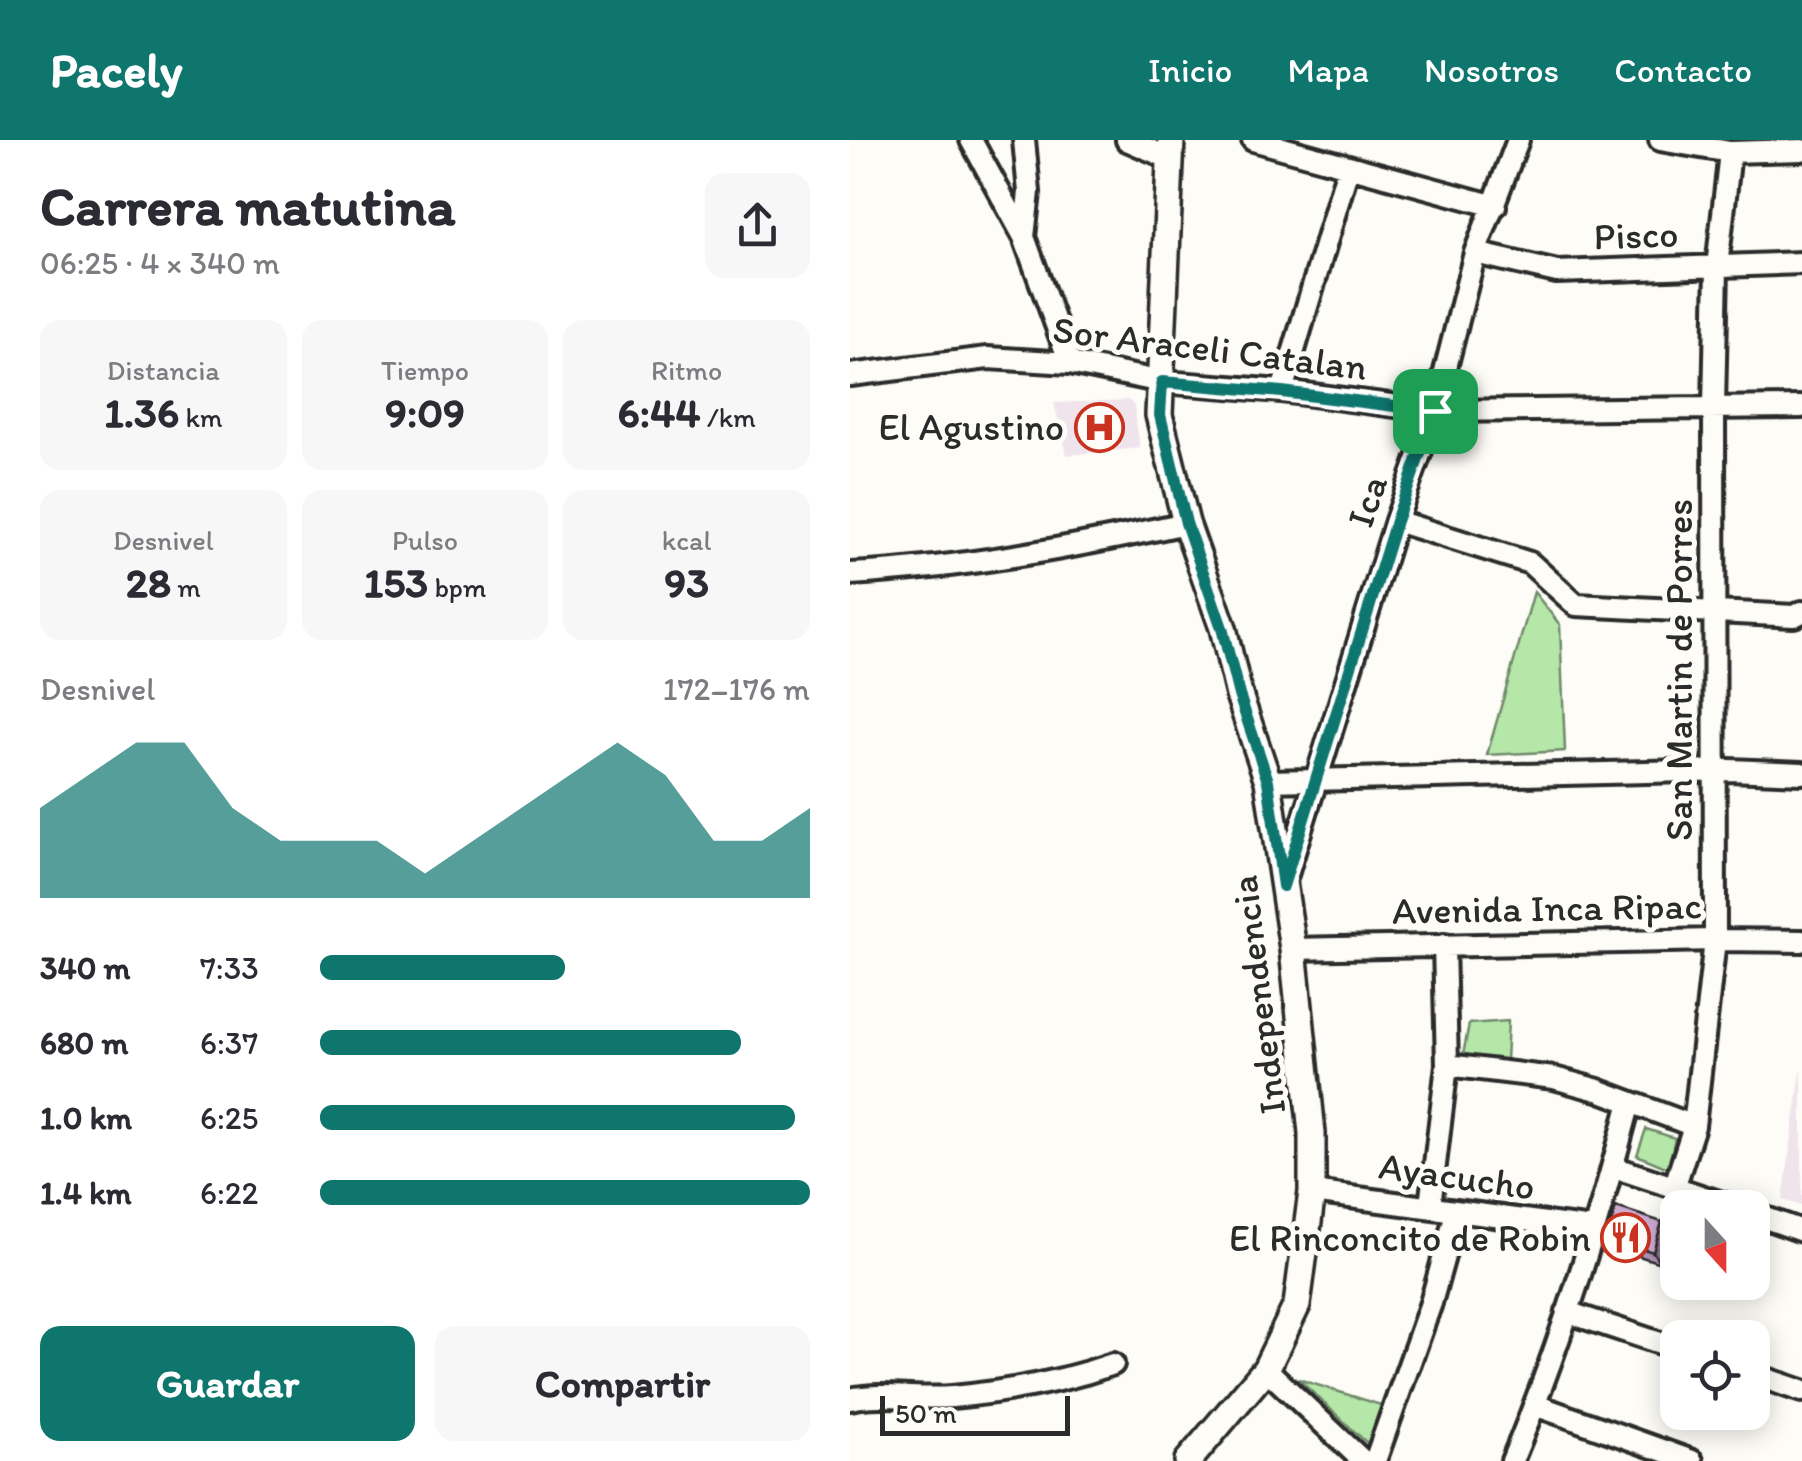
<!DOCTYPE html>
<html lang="es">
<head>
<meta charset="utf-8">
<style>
  body { margin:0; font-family:Itim,sans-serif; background:#f7f7f7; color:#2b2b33; height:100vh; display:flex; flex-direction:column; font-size:38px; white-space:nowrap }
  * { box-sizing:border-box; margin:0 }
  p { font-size:32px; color:#7c7c81 }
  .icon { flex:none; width:55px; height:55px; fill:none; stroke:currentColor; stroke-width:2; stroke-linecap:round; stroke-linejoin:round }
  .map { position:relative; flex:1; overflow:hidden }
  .side { display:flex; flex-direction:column; background:#fff; width:850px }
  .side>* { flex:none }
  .needle { width:65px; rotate:159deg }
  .buttons { position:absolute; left:810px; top:1050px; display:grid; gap:20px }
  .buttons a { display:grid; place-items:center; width:110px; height:110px; border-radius:20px; background:#fff; box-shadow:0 5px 25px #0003; font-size:50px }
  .scale { position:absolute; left:30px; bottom:25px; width:190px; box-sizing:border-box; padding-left:10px; border:5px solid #2b2b2b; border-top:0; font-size:28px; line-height:35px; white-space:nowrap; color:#2b2b2b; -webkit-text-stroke:8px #fdfcf7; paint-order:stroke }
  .pin { position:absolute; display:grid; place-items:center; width:85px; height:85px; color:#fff; margin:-42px; border-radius:20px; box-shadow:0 5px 15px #0006 }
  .round { display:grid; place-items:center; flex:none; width:105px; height:105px; border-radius:20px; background:#f7f7f7 }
  .headline { display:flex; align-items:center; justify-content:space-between; height:170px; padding:0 40px }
  h1 { font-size:55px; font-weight:700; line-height:75px }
  .figures { display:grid; grid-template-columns:repeat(3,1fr); gap:15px; height:170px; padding:10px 40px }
  .figures div { display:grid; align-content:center; border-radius:20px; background:#f7f7f7; text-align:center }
  .figures b { font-size:42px; font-weight:700 }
  .figures small { font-size:28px; font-weight:400 }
  .figures p { font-size:28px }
  .chart { height:280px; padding:20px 40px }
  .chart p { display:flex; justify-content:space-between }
  .chart svg { width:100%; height:180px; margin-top:10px; fill:#0f766e; opacity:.7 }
  .cta { display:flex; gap:20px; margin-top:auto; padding:20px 40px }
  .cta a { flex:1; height:115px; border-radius:20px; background:#0f766e; color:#fff; font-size:40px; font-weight:700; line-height:115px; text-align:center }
  .cta a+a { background:#f7f7f7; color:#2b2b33 }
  ul { padding:0 40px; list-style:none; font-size:32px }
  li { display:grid; grid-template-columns:160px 120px 1fr; align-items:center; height:75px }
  li i { height:25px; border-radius:12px; background:#0f766e }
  header { display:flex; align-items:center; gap:60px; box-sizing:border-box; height:140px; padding:0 50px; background:#0f766e; color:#fff }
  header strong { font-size:48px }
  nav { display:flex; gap:55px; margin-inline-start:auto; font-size:35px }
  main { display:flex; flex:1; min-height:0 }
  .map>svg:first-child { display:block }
  .built { fill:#efe3ec }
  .green { fill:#b4e7a8; stroke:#70896a; stroke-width:2.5 }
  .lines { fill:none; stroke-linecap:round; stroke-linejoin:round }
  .minor-casing { stroke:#2b2b2b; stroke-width:28 }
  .tertiary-casing { stroke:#2b2b2b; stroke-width:32 }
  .minor { stroke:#fdfcf7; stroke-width:20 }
  .tertiary { stroke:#fdfcf7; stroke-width:25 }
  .wall { fill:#b192b5; stroke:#2b2b2b; stroke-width:2.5 }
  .shaded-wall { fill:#907794; stroke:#2b2b2b; stroke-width:2.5 }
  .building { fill:#ceaad3; stroke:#2b2b2b; stroke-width:2.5 }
  .route-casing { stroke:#fff; stroke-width:20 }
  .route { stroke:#0f766e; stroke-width:12 }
  .labels { text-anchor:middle; stroke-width:10; stroke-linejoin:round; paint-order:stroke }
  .street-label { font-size:38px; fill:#2b2b2b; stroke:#fdfcf7 }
  .poi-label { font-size:38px; fill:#2b2b2b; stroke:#fdfcf7; text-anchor:end }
</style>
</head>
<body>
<header>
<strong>Pacely</strong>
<nav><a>Inicio</a><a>Mapa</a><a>Nosotros</a><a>Contacto</a></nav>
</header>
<main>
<section class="side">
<div class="headline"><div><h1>Carrera matutina</h1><p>06:25 · 4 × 340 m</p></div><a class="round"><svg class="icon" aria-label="share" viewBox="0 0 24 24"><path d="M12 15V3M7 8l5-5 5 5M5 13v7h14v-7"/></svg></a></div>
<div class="figures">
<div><p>Distancia</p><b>1.36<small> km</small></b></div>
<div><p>Tiempo</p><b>9:09</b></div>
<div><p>Ritmo</p><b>6:44<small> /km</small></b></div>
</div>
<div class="figures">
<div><p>Desnivel</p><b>28<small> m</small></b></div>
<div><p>Pulso</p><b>153<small> bpm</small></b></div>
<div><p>kcal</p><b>93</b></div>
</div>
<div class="chart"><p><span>Desnivel</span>172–176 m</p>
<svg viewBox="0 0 160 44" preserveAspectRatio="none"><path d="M0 44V22L10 14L20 6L30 6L40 22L50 30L60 30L70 30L80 38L90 30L100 22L110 14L120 6L130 14L140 30L150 30L160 22V44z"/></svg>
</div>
<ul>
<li><b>340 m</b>7:33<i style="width:50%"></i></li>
<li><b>680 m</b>6:37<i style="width:86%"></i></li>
<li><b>1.0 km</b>6:25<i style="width:97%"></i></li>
<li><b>1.4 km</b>6:22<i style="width:100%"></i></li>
</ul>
<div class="cta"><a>Guardar</a><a>Compartir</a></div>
</section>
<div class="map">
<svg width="952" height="1321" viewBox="0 0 952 1321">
  <rect width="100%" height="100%" fill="#fdfcf7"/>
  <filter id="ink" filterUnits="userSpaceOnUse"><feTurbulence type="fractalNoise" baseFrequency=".01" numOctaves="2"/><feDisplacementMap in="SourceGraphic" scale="20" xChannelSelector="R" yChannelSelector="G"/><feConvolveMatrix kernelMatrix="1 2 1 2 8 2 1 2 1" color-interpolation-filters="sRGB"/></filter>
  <g filter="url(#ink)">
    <path class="built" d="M278 260 284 266 290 308 217 315 204 263Z
      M951 932H952V1066L933 1060Z"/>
    <path class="green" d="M684 452 710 485 715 611 637 615Z
      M658 881 656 921 613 915 619 884Z
      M796 989 825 998 818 1028 787 1015Z
      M448 1239 531 1265 519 1305Z"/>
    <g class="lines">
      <defs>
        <path id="minor" d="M121 0 174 97 220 223
          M174 0 179 52 174 97
          M277 0 321 19
          M403 0 645 66
          M810 0 880 12 952 10
          M625 113 707 132 952 123
          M0 235 138 218 220 223 312 242 432 251 585 271 952 267
          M432 251 498 28
          M546 381 680 423 726 465 944 476 952 472
          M0 434C113 428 225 407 336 383
          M418 641 879 630 952 633
          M434 744 546 381 585 271 625 113 668 0
          M443 809 865 800 952 801
          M597 925 704 938 748 950 844 986
          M763 1027 887 1068
          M825 1045 844 986 865 800 864 266 867 127 880 12
          M462 1052 742 1089
          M580 1066 597 925 594 805
          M902 1073 952 1091
          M717 1172 828 1209
          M416 1229 513 1321
          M902 1234 952 1251
          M0 1259C34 1252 68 1260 102 1257 156 1252 212 1242 263 1224
          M685 1265 842 1321
          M525 1321 581 1163 606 1073
          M662 1321C710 1206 748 1084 780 962"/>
        <path id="tertiary" d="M321 0 309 275 336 383 373 488 389 555 418 641 443 809 462 993V1052L447 1165 416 1229 338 1321"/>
      </defs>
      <use href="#minor" class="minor-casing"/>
      <use href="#tertiary" class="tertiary-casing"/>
      <use href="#minor" class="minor"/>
      <use href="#tertiary" class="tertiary"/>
    </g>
    <path class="wall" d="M812 1082 820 1093 810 1123 764 1108 757 1098Z"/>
    <path class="shaded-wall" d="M812 1082 820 1093 810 1123 803 1112Z"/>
    <path class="building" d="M766 1067 812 1082 803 1112 757 1098Z"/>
  </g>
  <g class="lines" filter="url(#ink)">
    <defs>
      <path id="route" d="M312 242 432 252 585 271 546 381 433 746 418 641 389 555 372 488 336 383 310 275Z"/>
    </defs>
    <use href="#route" class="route-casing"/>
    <use href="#route" class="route"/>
  </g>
  <defs>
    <symbol id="hospital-ring" viewBox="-11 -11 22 22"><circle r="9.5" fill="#fdfcf7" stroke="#c8321e" stroke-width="1.5"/><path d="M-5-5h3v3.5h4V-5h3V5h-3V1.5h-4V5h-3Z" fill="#c8321e"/></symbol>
    <symbol id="restaurant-ring" viewBox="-11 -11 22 22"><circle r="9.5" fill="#fdfcf7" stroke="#c8321e" stroke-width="1.5"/><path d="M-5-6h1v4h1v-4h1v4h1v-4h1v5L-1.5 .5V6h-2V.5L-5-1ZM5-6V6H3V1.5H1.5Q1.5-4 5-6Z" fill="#c8321e"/></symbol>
  </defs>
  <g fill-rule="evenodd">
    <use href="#hospital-ring" x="222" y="260" width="55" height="55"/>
    <use href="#restaurant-ring" x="748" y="1070" width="55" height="55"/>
  </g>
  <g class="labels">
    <g class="street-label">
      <text transform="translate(786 95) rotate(-2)" y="13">Pisco</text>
      <text transform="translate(360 208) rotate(7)" y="13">Sor Araceli Catalan</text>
      <text transform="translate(517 361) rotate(-71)" y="13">Ica</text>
      <text transform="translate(829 530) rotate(-90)" y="13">San Martin de Porres</text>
      <text transform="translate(697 768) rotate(-1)" y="13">Avenida Inca Ripac</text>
      <text transform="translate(408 855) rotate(-97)" y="13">Independencia</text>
      <text transform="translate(607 1036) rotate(8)" y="13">Ayacucho</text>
    </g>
    <g class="poi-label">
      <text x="214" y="300">El Agustino</text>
      <text x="741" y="1111">El Rinconcito de Robin</text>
    </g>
  </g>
</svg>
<div class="buttons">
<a><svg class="needle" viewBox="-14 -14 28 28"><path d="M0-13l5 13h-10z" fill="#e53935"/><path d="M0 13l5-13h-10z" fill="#7c7c81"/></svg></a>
<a><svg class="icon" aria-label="locate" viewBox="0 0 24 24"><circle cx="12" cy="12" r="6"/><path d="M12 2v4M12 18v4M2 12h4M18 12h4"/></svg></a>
</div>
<div class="scale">50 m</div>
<div class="pin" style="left:585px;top:271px;background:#1e9e55"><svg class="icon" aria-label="arrive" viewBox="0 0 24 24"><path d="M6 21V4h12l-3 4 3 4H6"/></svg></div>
</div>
</main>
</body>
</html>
